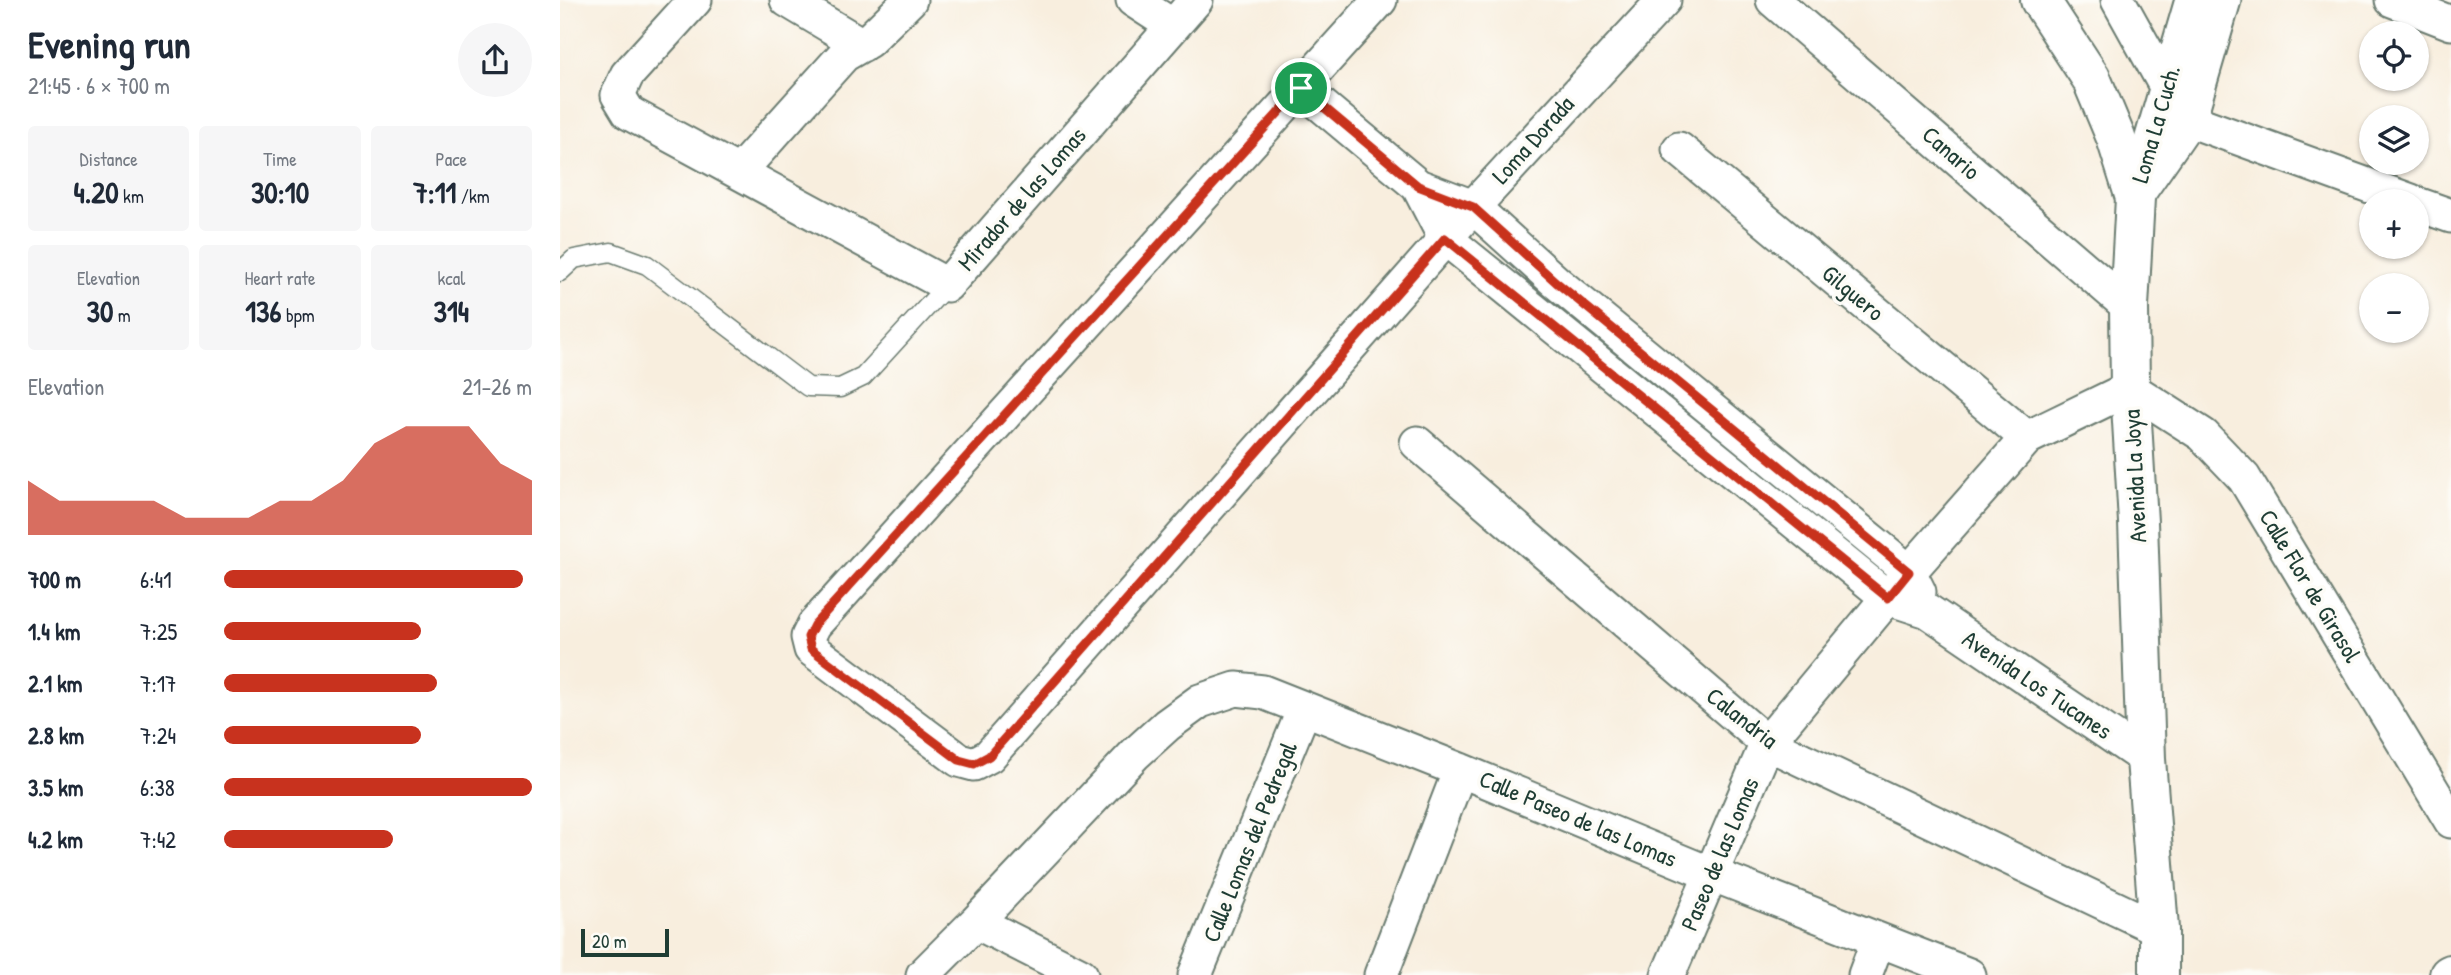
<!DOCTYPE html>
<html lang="en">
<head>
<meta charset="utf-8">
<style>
  body { margin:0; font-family:"Patrick Hand",sans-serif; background:#f6f6f7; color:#1f2937; height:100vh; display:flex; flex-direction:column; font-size:26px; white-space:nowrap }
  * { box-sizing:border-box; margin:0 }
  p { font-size:23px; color:#747a83 }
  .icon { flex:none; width:38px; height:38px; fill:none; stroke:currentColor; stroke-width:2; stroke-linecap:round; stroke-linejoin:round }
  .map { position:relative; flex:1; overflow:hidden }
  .drawer { display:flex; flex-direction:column; background:#fff; width:560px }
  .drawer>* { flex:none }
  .fabs { position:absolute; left:1799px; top:21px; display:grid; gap:14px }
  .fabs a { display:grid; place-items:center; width:70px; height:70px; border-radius:50%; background:#fff; box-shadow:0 2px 5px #0004; font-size:35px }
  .scale { position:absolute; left:21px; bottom:18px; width:88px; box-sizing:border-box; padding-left:7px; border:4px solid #1f3d34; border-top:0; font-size:19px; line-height:24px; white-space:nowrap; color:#1f3d34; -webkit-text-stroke:5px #fdfcf7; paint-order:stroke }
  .pin { position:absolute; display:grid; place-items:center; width:60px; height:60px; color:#fff; margin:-30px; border:4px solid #fff; border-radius:50%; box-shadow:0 2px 7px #0007 }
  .round { display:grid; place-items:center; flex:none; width:74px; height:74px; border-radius:37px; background:#f6f6f7 }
  .head { display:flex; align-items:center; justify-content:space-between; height:119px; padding:0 28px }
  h1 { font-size:38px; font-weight:700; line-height:52px }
  .stats { display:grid; grid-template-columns:repeat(3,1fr); gap:10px; height:119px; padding:7px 28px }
  .stats div { display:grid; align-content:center; border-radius:7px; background:#f6f6f7; text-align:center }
  .stats b { font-size:30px; font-weight:700 }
  .stats small { font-size:19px; font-weight:400 }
  .stats p { font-size:19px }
  .chart { height:196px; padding:14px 28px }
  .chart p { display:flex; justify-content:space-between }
  .chart svg { width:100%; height:126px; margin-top:7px; fill:#c8321e; opacity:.7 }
  ul { padding:0 28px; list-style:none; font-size:23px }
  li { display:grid; grid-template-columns:112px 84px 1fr; align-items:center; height:52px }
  li i { height:18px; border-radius:9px; background:#c8321e }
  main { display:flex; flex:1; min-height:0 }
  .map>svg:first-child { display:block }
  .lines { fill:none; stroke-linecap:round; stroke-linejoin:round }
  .lane-casing { stroke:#6b7b70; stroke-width:21 }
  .street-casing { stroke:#6b7b70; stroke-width:37 }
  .secondary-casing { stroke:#6b7b70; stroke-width:42 }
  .lane { stroke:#fff; stroke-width:18 }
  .street { stroke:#fff; stroke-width:33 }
  .secondary { stroke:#fff; stroke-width:38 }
  .route-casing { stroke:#fff; stroke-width:14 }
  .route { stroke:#c8321e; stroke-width:9 }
  .labels { text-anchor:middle; stroke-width:7; stroke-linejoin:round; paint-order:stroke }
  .street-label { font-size:24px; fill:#1f3d34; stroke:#fdfcf7 }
</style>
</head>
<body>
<main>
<section class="drawer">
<div class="head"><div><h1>Evening run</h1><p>21:45 · 6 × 700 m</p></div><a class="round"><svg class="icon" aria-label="share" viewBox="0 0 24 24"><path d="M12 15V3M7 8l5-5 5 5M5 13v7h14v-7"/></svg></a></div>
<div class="stats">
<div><p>Distance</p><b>4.20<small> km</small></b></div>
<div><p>Time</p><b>30:10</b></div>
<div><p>Pace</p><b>7:11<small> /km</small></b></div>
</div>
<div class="stats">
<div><p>Elevation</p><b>30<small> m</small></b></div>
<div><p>Heart rate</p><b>136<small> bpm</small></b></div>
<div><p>kcal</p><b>314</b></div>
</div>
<div class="chart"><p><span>Elevation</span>21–26 m</p>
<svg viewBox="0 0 160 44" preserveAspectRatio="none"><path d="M0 44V25L10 32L20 32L30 32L40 32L50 38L60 38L70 38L80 32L90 32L100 25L110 12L120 6L130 6L140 6L150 19L160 25V44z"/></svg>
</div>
<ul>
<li><b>700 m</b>6:41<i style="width:97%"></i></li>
<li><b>1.4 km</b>7:25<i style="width:64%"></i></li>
<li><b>2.1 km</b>7:17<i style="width:69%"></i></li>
<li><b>2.8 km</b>7:24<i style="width:64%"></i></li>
<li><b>3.5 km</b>6:38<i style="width:100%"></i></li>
<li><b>4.2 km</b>7:42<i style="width:55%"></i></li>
</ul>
</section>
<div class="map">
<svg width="1891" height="975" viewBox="0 0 1891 975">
  <rect width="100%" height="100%" fill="#fdfcf7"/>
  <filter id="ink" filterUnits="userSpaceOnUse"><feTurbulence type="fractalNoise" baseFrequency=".0143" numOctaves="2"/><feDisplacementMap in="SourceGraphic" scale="14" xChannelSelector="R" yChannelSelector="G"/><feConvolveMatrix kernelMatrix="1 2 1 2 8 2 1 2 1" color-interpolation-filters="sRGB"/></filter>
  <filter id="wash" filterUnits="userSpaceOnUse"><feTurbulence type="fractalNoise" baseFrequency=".00686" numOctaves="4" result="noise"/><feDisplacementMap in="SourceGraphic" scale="28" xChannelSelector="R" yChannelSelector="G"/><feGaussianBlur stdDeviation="1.57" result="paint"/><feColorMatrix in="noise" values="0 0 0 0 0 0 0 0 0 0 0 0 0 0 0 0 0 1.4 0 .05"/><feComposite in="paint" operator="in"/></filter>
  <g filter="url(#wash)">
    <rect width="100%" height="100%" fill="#f8eede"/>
  </g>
  <g filter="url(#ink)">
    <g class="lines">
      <defs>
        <path id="lane" d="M0 272 14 259 51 252 87 265 248 387 280 388 303 377 387 285"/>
        <path id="street" d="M135 0 67 75 58 95 69 113 387 285 636 0
          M227 0 302 45
          M573 0 613 26
          M820 0 254 625 248 637 251 649 399 760 414 764 429 756 913 207 1104 0
          M1213 0 1569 307
          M1558 0 1613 99
          M1832 0 1891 23
          M741 88 858 186 913 207 996 282 1328 554 1349 572 1359 592
          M1629 120 1851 201
          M1119 149 1467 438
          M179 172 284 55 308 41 350 0
          M1582 172 1632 0
          M858 186 885 238 1306 580 1328 598 1368 611 1586 759
          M1575 198 1629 120 1664 0
          M1857 204 1891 216
          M857 443 1207 743 1599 929
          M416 922 521 975
          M363 975 416 922 575 754 607 725 640 701 676 689 703 692 900 770 1151 874 1409 975
          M635 975 744 709
          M821 975 900 770
          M1108 975 1207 743 1349 572 1467 438 1570 388 1643 435 1684 478 1891 821
          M1305 975 1318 940"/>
        <path id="secondary" d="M1480 0 1531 78 1556 138 1575 198 1569 307 1570 388 1578 522 1586 759 1599 929V975
          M1889 975 1891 974"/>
      </defs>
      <use href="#lane" class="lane-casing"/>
      <use href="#street" class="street-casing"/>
      <use href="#secondary" class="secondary-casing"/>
      <use href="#lane" class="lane"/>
      <use href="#street" class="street"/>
      <use href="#secondary" class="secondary"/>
    </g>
  </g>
  <g class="lines" filter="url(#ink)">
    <defs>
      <path id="route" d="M741 88 858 186 913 207 996 282 1349 572 1328 598 885 238 429 756 414 764 399 760 251 649 248 637 254 625Z"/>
    </defs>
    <use href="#route" class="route-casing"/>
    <use href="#route" class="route"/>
  </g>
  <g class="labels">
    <g class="street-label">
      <text transform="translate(1596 124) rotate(-74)" y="8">Loma La Cuch.</text>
      <text transform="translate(973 140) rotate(-48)" y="8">Loma Dorada</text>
      <text transform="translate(1391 153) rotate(41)" y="8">Canario</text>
      <text transform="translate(462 199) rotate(-49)" y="8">Mirador de las Lomas</text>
      <text transform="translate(1293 293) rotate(40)" y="8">Gilguero</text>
      <text transform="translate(1575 476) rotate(-93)" y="8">Avenida La Joya</text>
      <text transform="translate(1750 586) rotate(59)" y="8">Calle Flor de Girasol</text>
      <text transform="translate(1477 685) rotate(34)" y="8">Avenida Los Tucanes</text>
      <text transform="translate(1182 718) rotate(38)" y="8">Calandria</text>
      <text transform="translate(1018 819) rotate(23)" y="8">Calle Paseo de las Lomas</text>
      <text transform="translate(690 842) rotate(-68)" y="8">Calle Lomas del Pedregal</text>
      <text transform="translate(1160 854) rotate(-67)" y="8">Paseo de las Lomas</text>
    </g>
  </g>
</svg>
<div class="fabs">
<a><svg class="icon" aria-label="locate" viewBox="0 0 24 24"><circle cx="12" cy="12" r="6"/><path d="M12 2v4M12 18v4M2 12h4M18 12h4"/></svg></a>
<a><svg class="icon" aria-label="layers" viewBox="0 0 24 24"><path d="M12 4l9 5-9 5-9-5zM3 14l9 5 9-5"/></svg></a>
<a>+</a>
<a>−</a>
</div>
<div class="scale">20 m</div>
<div class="pin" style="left:741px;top:88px;background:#1e9e55"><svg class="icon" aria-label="arrive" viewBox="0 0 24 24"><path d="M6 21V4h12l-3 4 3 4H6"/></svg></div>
</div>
</main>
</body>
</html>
